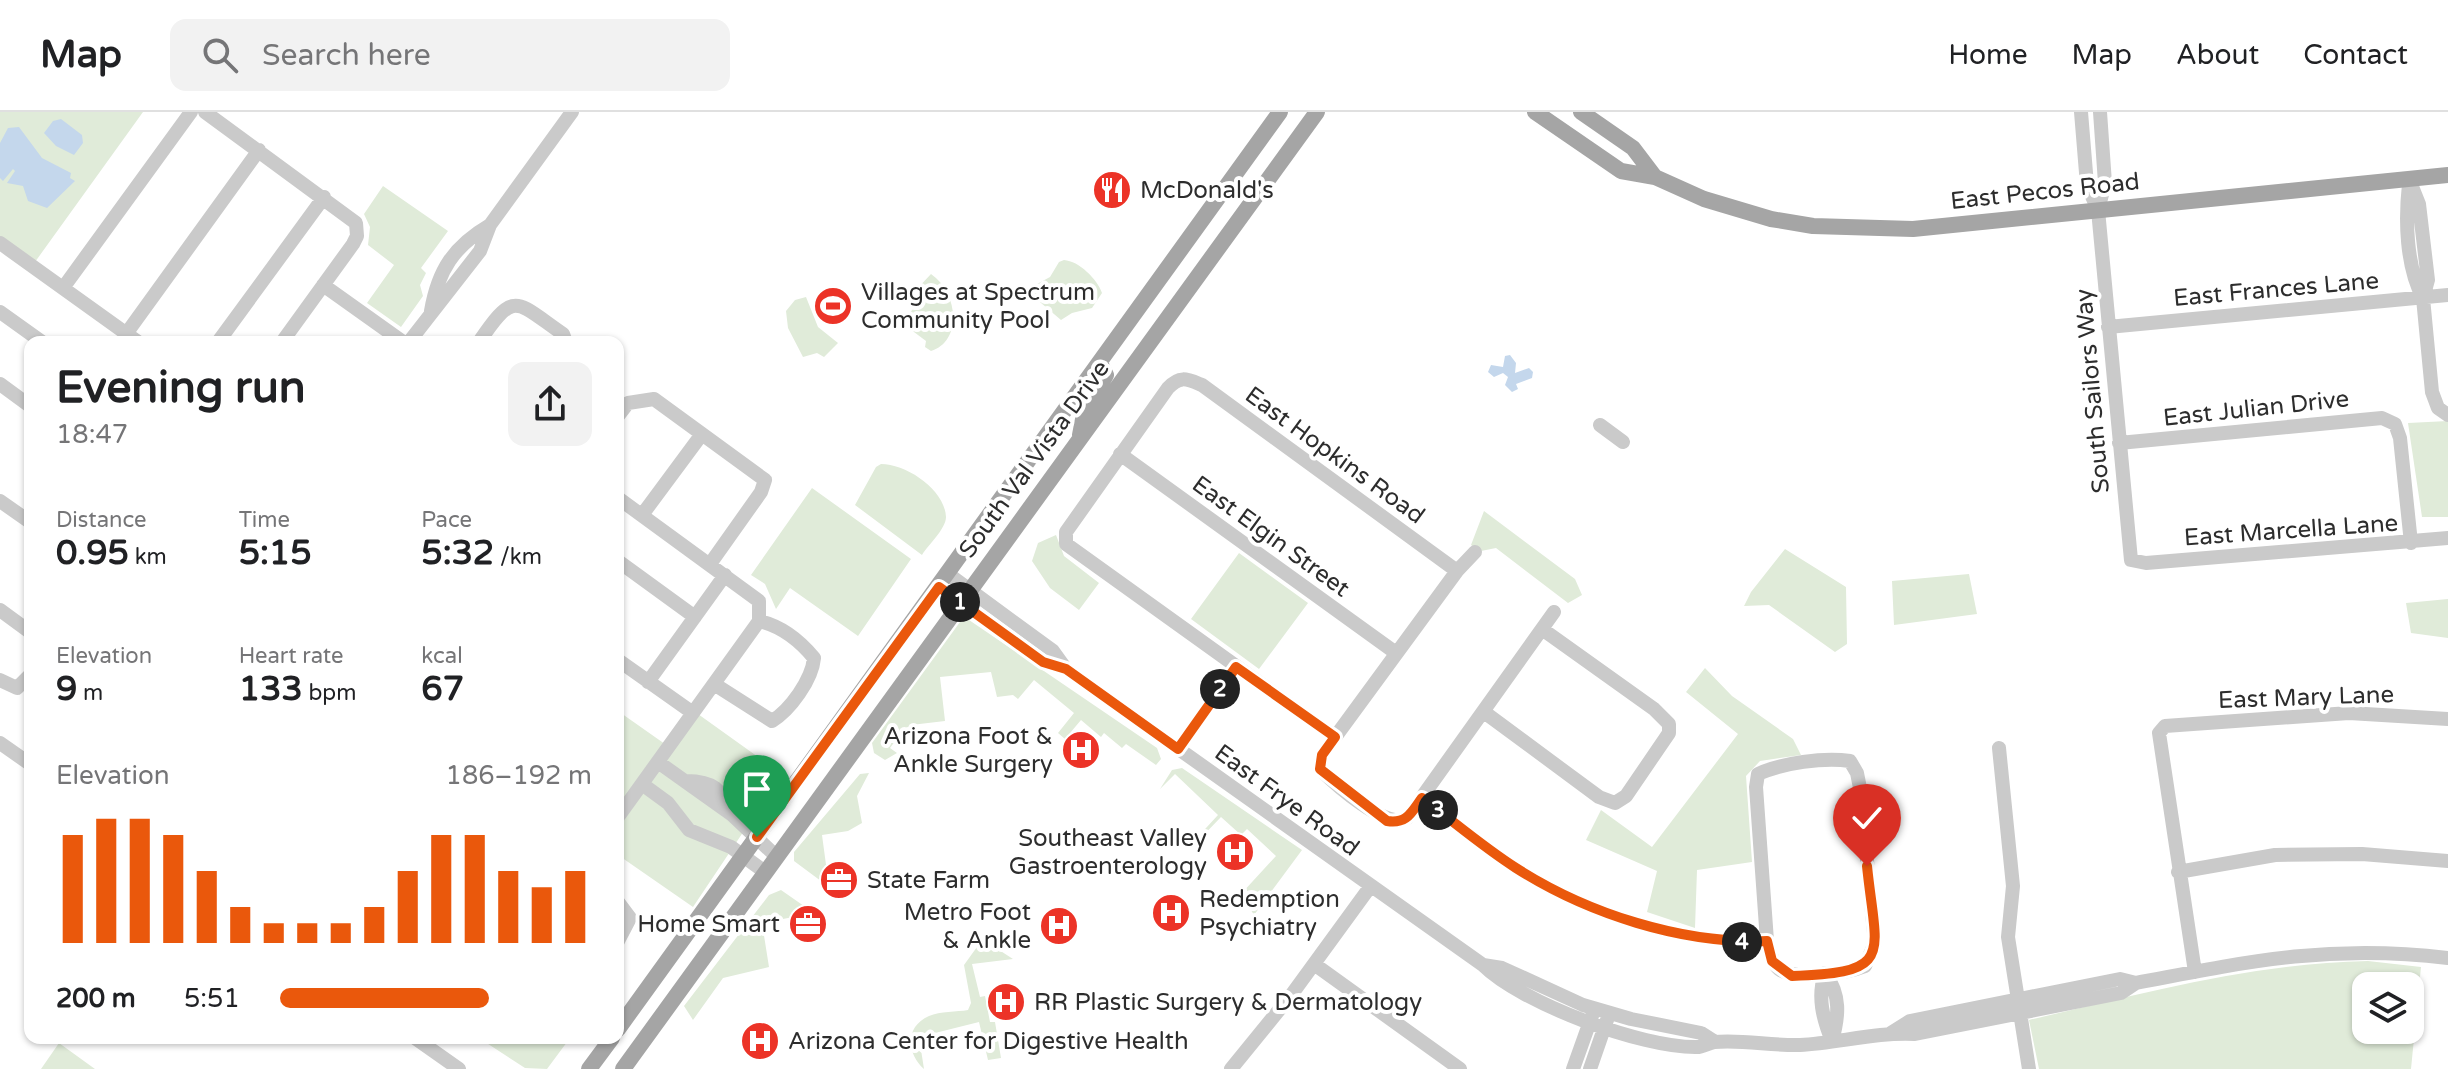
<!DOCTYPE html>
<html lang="en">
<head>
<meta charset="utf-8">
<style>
  body { margin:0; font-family:"Varela Round",sans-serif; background:#f2f2f2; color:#202124; height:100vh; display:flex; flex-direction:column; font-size:30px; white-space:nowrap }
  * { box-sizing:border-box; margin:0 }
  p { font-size:26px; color:#757577 }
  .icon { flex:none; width:44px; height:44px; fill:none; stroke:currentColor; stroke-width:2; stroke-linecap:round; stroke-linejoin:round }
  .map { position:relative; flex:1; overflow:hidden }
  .panel { position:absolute; left:24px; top:224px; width:600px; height:708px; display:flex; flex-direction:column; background:#fff; border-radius:16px; box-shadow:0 2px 6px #0004 }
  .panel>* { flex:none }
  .buttons { position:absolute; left:2352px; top:860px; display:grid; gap:16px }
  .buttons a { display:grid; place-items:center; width:72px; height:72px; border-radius:16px; background:#fff; box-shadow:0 2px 6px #0004; font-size:40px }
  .pin { position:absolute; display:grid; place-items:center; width:68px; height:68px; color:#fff; margin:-82px -34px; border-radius:50% 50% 50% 0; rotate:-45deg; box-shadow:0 0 8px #0007 }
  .pin .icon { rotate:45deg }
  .km { position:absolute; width:40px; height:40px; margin:-20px; border-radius:50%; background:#222; color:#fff; font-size:22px; line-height:40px; text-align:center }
  .round { display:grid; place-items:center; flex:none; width:84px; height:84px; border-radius:16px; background:#f2f2f2 }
  .summary { display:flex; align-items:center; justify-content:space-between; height:136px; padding:0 32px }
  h1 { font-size:44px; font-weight:700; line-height:60px }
  .figures { display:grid; grid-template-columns:repeat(3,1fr); gap:12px; height:136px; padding:8px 32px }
  .figures div { display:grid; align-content:center }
  .figures b { font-size:34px; font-weight:700 }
  .figures small { font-size:22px; font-weight:400 }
  .figures p { font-size:22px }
  .chart { height:224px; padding:16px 32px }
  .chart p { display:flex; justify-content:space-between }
  .chart svg { width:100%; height:144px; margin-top:8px; stroke:#ea580c; stroke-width:6 }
  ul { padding:0 32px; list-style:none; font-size:26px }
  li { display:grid; grid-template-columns:128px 96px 1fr; align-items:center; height:60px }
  li i { height:20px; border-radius:10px; background:#ea580c }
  header { display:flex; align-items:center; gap:48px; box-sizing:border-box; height:112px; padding:0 40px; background:#fff; border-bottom:2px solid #e0e0e0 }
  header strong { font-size:38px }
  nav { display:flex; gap:44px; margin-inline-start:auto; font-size:28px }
  .search { width:560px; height:72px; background:#f2f2f2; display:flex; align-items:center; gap:20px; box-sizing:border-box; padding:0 28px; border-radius:16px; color:#757577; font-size:30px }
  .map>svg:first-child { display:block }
  .green { fill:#e0ebd9; fill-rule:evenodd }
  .water { fill:#c4d7ec }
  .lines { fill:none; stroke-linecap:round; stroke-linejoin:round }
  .minor { stroke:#cacaca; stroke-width:14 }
  .major { stroke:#a5a5a5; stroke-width:16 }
  .route-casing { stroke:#fff; stroke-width:16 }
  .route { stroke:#ea580c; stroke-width:10 }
  .labels { text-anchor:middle; stroke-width:8; stroke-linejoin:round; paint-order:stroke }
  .poi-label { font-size:24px; fill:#2d2d2d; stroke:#fff; text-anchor:start }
  .street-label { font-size:24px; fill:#2d2d2d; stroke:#fff }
</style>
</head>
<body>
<header>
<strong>Map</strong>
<div class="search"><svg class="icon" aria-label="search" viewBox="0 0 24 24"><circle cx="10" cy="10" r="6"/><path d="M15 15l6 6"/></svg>Search here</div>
<nav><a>Home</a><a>Map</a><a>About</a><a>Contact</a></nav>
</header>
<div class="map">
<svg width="2448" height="957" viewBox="0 0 2448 957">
  <rect width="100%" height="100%" fill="#fff"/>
  <path class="green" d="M0 0H143L35 150 0 125Z
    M383 74 448 119 421 156 426 161 420 173 423 184 401 215 367 191 394 153 368 133 370 115 364 102Z
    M1064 148C1079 149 1097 167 1102 181L1092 196 1072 201 1061 208 1034 185 1037 172 1050 165 1059 150Z
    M931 162C958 180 963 229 931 239L925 235 926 229 902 211 916 193 914 180Z
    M806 185 818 215 838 231 824 245 817 241 803 245 788 216 786 199 795 188Z
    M2448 309V405H2422L2408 311Z
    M881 352C907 352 945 378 946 405 946 417 928 433 922 443L855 393 876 355Z
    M812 376 911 447 858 524 790 476 776 497 765 472 751 463Z
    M1484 399 1575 467 1582 483 1568 491 1496 436 1481 439 1471 433Z
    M1056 423 1064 444 1099 471 1079 498 1050 476 1032 449 1038 431Z
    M1785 437 1846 475 1847 532 1835 540 1769 493 1744 494 1751 480Z
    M1239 441 1308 491 1259 557 1191 507Z
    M1969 462 1977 502 1894 513 1892 469Z
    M2448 487V526L2411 521 2406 491Z
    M969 508 1157 636 1161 647 1156 653 1126 632 1122 636 1104 621 1101 625 1081 608 1065 627 1058 621 1074 601 1034 568 1018 587 1013 583 997 585 991 560 940 565 945 609 911 613 912 623 904 617 890 636 897 641 885 648 874 641 872 631 960 510Z
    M1705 556 1732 584 1793 627 1801 643 1760 649 1746 664 1752 750 1697 758 1695 816 1647 800 1657 759 1586 728 1601 698 1652 735 1738 622 1686 580Z
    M618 599 672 637 698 602 782 662 693 795 618 743V717L632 696 618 685Z
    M1182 656 1302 738 1254 803 1241 782 1276 744 1247 717 1241 723 1221 705 1196 731 1194 729 1218 703 1175 662 1160 677 1172 658Z
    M869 661 857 684 862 711 848 719 822 723 829 775 794 749V740L860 662Z
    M781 778 814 801 762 811 769 855 723 866 693 908 684 894 769 783Z
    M993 824 1001 829 996 836 1013 847 972 852 980 885 985 884 990 910H995L1001 946 988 948 979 910 919 925 924 957C907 942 904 915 929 904 940 899 957 900 968 898L971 891 964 853 982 828Z
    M2368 849 2421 855 2411 957H2039L2029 908C2140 882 2253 851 2368 849ZM2366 874H2410V918H2366Z
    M479 926H570L547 957 525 956Z
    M59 931 95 957H41Z"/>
  <path class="water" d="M61 7 82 23 83 31 74 43 56 34 44 21 53 9Z
    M19 15 42 46 71 61 70 66 75 69 47 96 28 89 23 74 7 71 15 59 13 57 3 69 0 66V31L8 16Z
    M1510 243 1516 251 1515 261 1529 256 1533 260 1532 266 1516 272 1518 277 1512 280 1505 273 1508 265 1503 261 1494 265 1488 260 1491 253 1503 255 1505 244Z"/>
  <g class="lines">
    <path class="minor" d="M205 0 356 111 357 124 353 132 282 230
      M2081 0 2087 73 2098 98
      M2100 0 2105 71 2098 98 2131 448 2146 451 2448 426
      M2409 67 2419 92 2428 168 2423 186 2432 280 2438 296 2448 303
      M2409 72C2405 108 2406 154 2423 186
      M0 131 138 230
      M323 173 403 230
      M63 176 191 0
      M431 199C438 158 454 134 490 113
      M0 200 42 230
      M2108 215 2448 183
      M126 222 259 38
      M218 230 324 85
      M409 230 480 139 490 113 572 0
      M479 230C515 177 515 189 563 222L566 230
      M0 272 30 294
      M618 304 628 291 654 287 765 368 761 380 710 452
      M1600 313 1623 330
      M2119 331 2382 306 2395 312 2400 326 2411 431
      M1120 342 1396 541
      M618 386 759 489V509L618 705
      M0 389 30 410
      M642 403 702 322
      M1475 440 1457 459 1322 643 1320 657C1336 673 1386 718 1407 706L1554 500
      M618 449 695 505
      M948 462 1053 539 1066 557 1483 853C1521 891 1642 936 1697 935 1703 935 1708 931 1714 930 1741 927 1772 934 1800 933 1838 931 1876 920 1915 922L2121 881 2136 871C2249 849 2331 832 2448 846
      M939 475 1043 550 1065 556
      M0 498 30 520
      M618 548 693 601
      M0 568 17 576 30 563
      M648 570 725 463
      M714 572 772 609C790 598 812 568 814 546 800 529 781 514 759 509
      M1484 600 1599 685 1615 691 1626 684 1669 621V612L1654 597 1542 517
      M1335 625 1066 432V420L1168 276C1180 263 1187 267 1202 273L1457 459
      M0 631 30 652
      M1999 636 2013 774 2008 825 2029 957
      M1178 637 1236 555
      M658 650 731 702 776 744
      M686 669C713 669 722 677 731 702
      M642 672 668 691 689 718 731 735 765 760
      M1422 686C1453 709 1484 735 1516 756 1587 802 1682 832 1767 829 1770 839 1771 850 1779 857 1794 869 1848 861 1865 854L1875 831 1860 676 1857 661 1850 649C1824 645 1782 651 1758 662L1756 675 1767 829
      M2178 760 2275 743 2362 742 2448 749
      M618 790 630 806 618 829
      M1314 852 1460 957
      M1483 853 1502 856 1583 893 1631 907 1701 921 1715 930
      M2195 860 2159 621 2165 614 2349 601 2448 607
      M1825 861C1841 883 1839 904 1832 929
      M1825 861C1817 885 1823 907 1832 929
      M1891 921 1910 909 2120 867 2136 871
      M415 926 459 957
      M1231 957 1292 882 1370 775
      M1573 957 1593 901
      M1590 957 1607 908"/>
    <path class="major" d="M1535 0 1621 59 1655 65 1704 87 1771 107 1813 114 1913 117 2448 63
      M1581 0 1633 36 1655 65
      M1080 323 1085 297 1106 263 1101 253
      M618 917 1280 0
      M589 957 612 926
      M623 957 1317 0"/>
  </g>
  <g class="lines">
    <defs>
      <path id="route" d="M757 725 939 475 1043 550 1066 557 1178 637 1236 555 1335 625 1322 643 1320 657 1387 709C1407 712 1411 701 1422 686 1453 709 1483 735 1516 756 1588 802 1682 832 1767 829L1772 849 1792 864C1896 861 1876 843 1867 754"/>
    </defs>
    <use href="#route" class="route-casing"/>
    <use href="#route" class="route"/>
  </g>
  <defs>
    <symbol id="restaurant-disc" viewBox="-11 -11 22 22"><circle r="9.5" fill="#ec3327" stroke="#fff"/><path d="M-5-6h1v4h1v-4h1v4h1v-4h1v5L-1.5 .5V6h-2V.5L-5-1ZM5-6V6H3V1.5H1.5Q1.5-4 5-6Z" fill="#fff"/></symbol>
    <symbol id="stadium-disc" viewBox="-11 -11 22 22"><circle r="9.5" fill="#ec3327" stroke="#fff"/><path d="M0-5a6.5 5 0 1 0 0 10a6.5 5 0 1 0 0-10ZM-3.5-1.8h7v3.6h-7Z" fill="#fff"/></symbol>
    <symbol id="hospital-disc" viewBox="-11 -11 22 22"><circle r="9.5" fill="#ec3327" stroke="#fff"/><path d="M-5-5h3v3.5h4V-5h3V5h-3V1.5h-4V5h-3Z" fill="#fff"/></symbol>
    <symbol id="office-disc" viewBox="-11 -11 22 22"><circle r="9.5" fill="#ec3327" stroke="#fff"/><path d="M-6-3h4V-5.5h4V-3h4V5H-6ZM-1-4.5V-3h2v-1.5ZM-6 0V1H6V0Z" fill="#fff"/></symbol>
  </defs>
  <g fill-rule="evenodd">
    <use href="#restaurant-disc" x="1090" y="56" width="44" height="44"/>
    <use href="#stadium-disc" x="811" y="172" width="44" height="44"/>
    <use href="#hospital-disc" x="1059" y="616" width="44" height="44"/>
    <use href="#hospital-disc" x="1213" y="718" width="44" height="44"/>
    <use href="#office-disc" x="817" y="746" width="44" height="44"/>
    <use href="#hospital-disc" x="1149" y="779" width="44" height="44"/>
    <use href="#office-disc" x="786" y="790" width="44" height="44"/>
    <use href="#hospital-disc" x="1037" y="792" width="44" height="44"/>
    <use href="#hospital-disc" x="984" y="868" width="44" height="44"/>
    <use href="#hospital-disc" x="738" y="907" width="44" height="44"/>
  </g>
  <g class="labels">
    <g class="poi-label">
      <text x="1140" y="86">McDonald's</text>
      <text x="861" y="188">Villages at Spectrum<tspan x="861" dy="28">Community Pool</tspan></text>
      <text x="1053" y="632" text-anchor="end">Arizona Foot &amp;<tspan x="1053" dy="28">Ankle Surgery</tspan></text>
      <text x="1207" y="734" text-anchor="end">Southeast Valley<tspan x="1207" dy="28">Gastroenterology</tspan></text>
      <text x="867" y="776">State Farm</text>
      <text x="1199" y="795">Redemption<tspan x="1199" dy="28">Psychiatry</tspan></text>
      <text x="1031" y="808" text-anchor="end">Metro Foot<tspan x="1031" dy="28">&amp; Ankle</tspan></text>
      <text x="780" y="820" text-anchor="end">Home Smart</text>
      <text x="1034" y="898">RR Plastic Surgery &amp; Dermatology</text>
      <text x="788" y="937">Arizona Center for Digestive Health</text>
    </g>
    <g class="street-label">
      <text transform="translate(2045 79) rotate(-6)" y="8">East Pecos Road</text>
      <text transform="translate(2276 177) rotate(-5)" y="8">East Frances Lane</text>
      <text transform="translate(2092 279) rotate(-95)" y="8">South Sailors Way</text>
      <text transform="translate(2256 296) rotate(-6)" y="8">East Julian Drive</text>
      <text transform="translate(1335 343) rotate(36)" y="8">East Hopkins Road</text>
      <text transform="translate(1034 347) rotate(-54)" y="8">South Val Vista Drive</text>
      <text transform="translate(2291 418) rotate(-4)" y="8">East Marcella Lane</text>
      <text transform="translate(1271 424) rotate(36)" y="8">East Elgin Street</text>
      <text transform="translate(2306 585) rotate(-2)" y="8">East Mary Lane</text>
      <text transform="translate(1287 688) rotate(36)" y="8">East Frye Road</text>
    </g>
  </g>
</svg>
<div class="buttons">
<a><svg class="icon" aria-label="layers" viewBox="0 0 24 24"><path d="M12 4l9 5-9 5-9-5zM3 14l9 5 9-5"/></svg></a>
</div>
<div class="pin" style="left:757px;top:725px;background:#1e9e55"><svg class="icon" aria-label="arrive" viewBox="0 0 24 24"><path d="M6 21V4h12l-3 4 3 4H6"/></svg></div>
<div class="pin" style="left:1867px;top:754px;background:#d93025"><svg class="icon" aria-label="check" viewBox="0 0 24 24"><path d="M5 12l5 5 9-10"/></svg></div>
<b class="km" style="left:960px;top:490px">1</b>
<b class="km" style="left:1220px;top:577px">2</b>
<b class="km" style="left:1438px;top:698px">3</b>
<b class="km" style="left:1742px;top:830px">4</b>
<section class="panel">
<div class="summary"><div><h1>Evening run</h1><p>18:47</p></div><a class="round"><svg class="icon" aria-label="share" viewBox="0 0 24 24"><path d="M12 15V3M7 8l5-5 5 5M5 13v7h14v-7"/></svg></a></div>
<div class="figures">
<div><p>Distance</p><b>0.95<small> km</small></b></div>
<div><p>Time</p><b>5:15</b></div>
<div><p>Pace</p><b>5:32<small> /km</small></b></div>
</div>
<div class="figures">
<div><p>Elevation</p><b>9<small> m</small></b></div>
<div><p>Heart rate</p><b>133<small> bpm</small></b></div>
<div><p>kcal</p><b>67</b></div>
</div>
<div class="chart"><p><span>Elevation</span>186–192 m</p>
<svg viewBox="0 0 160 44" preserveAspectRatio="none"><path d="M5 44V11M15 44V6M25 44V6M35 44V11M45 44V22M55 44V33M65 44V38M75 44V38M85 44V38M95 44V33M105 44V22M115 44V11M125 44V11M135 44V22M145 44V27M155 44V22"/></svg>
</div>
<ul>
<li><b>200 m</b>5:51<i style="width:67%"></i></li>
</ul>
</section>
</div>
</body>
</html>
